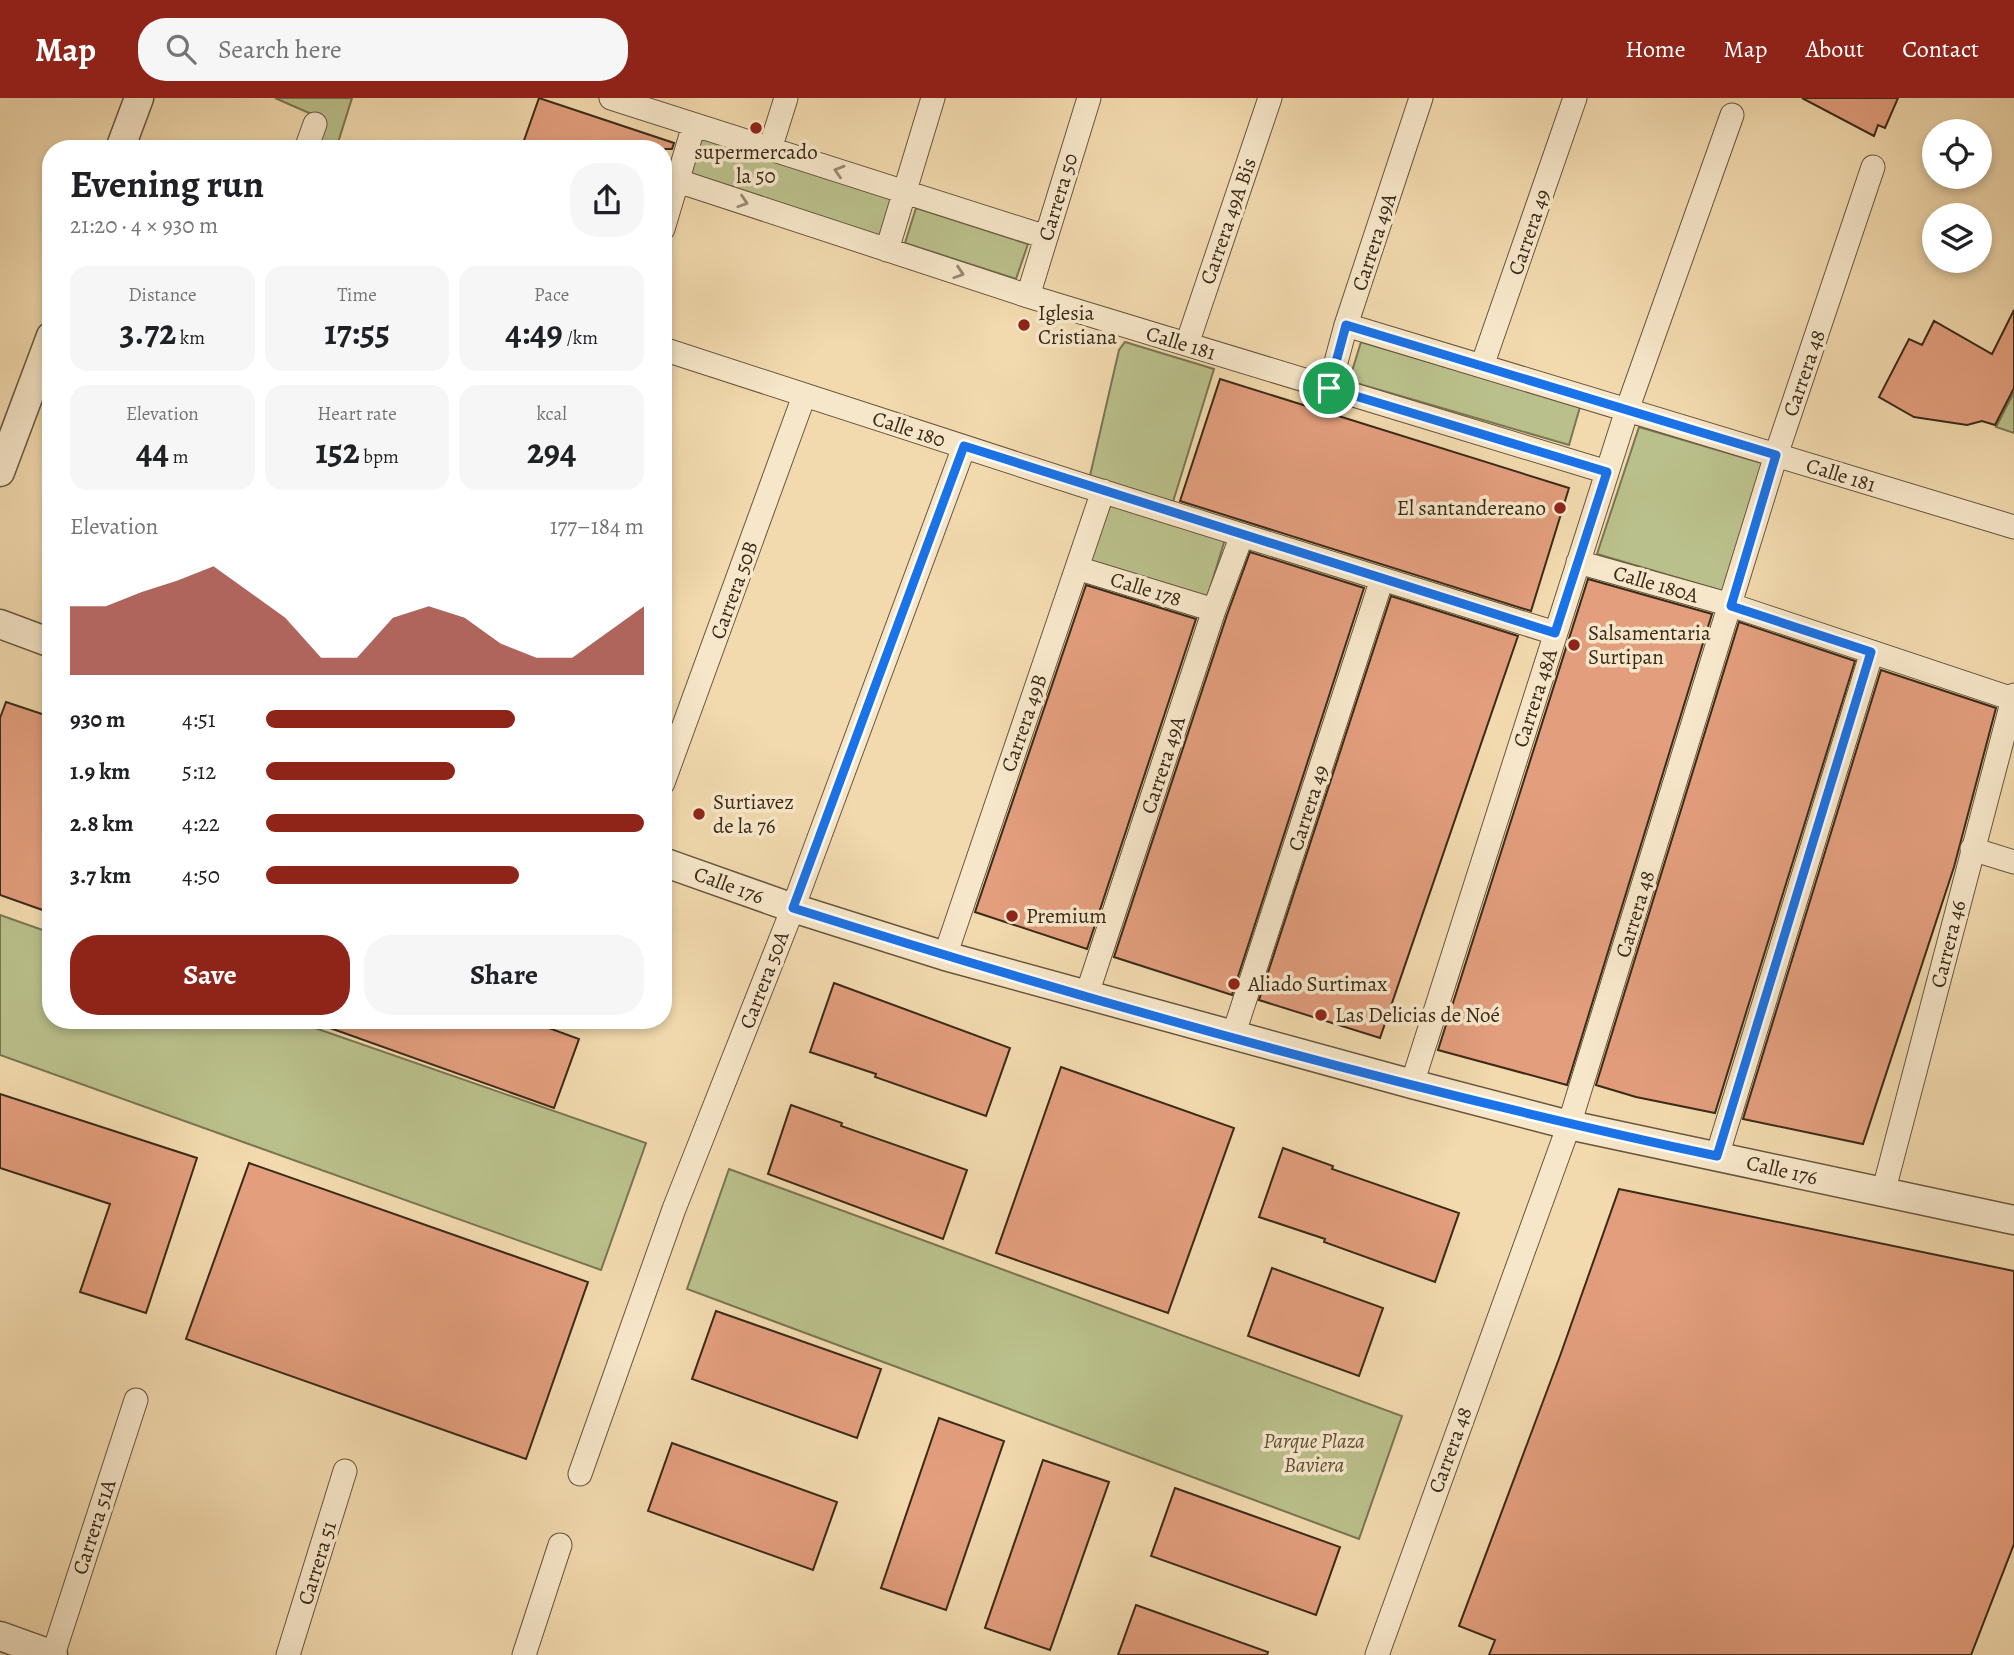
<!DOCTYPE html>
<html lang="en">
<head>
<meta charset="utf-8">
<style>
  body { margin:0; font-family:Alegreya,serif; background:#f6f6f6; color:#202124; height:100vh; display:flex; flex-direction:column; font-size:26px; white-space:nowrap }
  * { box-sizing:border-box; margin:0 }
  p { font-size:23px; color:#757577 }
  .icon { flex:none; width:38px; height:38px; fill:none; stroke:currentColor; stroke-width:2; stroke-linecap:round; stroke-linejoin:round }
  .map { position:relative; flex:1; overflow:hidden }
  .details { position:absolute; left:42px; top:42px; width:630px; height:889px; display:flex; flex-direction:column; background:#fff; border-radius:28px; box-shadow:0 4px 10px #0003 }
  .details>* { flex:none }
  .buttons { position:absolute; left:1922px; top:21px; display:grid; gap:14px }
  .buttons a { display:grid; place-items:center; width:70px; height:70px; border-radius:50%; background:#fff; box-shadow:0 4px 10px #0003; font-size:35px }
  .pin { position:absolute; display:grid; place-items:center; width:60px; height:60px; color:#fff; margin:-30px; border:4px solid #fff; border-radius:50%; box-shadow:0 2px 7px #0007 }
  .round { display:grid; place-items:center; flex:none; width:74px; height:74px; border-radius:28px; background:#f6f6f6 }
  .head { display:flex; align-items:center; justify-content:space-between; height:119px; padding:0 28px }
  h1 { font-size:38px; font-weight:700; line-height:52px }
  .figures { display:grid; grid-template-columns:repeat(3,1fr); gap:10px; height:119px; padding:7px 28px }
  .figures div { display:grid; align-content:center; border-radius:18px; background:#f6f6f6; text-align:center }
  .figures b { font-size:35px; font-weight:700 }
  .figures small { font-size:19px; font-weight:400 }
  .figures p { font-size:19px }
  .chart { height:196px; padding:14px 28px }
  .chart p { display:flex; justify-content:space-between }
  .chart svg { width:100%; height:126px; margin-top:7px; fill:#8f2418; opacity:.7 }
  .primary-button { display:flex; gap:14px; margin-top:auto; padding:14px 28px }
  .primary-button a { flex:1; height:80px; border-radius:28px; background:#8f2418; color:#fff; font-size:28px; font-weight:700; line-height:80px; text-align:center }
  .primary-button a+a { background:#f6f6f6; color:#202124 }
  ul { padding:0 28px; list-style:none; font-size:23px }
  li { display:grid; grid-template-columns:112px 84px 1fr; align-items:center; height:52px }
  li i { height:18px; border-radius:9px; background:#8f2418 }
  header { display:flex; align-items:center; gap:42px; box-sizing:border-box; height:98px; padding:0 35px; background:#8f2418; color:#fff }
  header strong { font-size:33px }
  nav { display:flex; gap:38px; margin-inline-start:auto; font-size:24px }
  .search { width:490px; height:63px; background:#f6f6f6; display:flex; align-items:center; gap:18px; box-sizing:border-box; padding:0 24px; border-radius:28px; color:#757577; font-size:26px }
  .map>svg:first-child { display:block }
  .green { fill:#bac08b; stroke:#7a7552; stroke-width:2 }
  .building { fill:#e39e7d; stroke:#3a2a19; stroke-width:2 }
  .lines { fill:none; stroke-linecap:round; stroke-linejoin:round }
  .minor-casing { stroke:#68563e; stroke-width:25 }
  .tertiary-casing { stroke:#68563e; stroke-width:31 }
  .minor { stroke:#f7e7ca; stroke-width:23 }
  .tertiary { stroke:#f7e7ca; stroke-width:28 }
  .oneway { stroke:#988872 }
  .route-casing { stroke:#fff; stroke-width:14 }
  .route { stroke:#1a73e8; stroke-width:9 }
  .poi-dot { fill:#8f2418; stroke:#f7e7ca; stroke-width:2.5 }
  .labels { text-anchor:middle; stroke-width:7; stroke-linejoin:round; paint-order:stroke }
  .poi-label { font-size:21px; fill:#3a2a19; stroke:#f7e7ca; text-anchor:start }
  .street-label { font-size:21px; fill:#3a2a19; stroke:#f7e7ca }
  .park-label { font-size:21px; font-style:italic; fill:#5a5036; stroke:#f7e7ca }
</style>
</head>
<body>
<header>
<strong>Map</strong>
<div class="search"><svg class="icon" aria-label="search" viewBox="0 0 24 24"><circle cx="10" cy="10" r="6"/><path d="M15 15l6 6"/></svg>Search here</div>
<nav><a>Home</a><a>Map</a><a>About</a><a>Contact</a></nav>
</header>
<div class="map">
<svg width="2014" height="1557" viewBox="0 0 2014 1557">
  <rect width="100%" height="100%" fill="#f2daae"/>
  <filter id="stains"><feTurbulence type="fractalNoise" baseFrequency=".00286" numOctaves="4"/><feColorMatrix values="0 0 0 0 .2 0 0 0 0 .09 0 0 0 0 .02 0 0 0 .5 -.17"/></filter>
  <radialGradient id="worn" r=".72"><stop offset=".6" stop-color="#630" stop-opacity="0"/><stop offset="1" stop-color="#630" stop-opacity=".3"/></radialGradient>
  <path class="green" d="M275 0H352L336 51H313L323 21Z
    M699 35 893 97 880 138 686 76Z
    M916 110 1028 146 1016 181 905 145Z
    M1125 244 1214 271 1172 407 1089 382 1119 252Z
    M1361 244 1580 309 1569 347 1349 283Z
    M2014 294V335L1996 329Z
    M1639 329 1765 366 1726 494 1597 456Z
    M1107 402 1226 438 1207 500 1086 461Z
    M0 817 51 835V922H292L646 1045 601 1172 0 957Z
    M729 1071 1402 1318 1359 1441 687 1191Z"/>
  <path class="building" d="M539 0 674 45 672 51H521Z
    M1802 0H1898L1885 30 1878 27 1874 38Z
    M2014 212V290L1995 327 1982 323 1967 327 1914 319 1879 299 1909 241 1922 247 1934 223 1992 256Z
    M1220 281 1569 390 1531 513 1180 403Z
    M1250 454 1364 490 1232 897 1114 859 1227 517Z
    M1588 481 1712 516 1567 987 1438 952Z
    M1086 487 1196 521 1087 851 975 814Z
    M1391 498 1518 538 1380 940 1259 902Z
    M1739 524 1855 563 1715 1015 1636 999 1596 987Z
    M1881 572 1996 610 1954 769 1863 1046 1743 1021Z
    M6 604 51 619V815L0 797V620Z
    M834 885 1010 950 986 1018 875 979 876 976 810 954Z
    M316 922H527L579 941 554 1010 316 925Z
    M1061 969 1234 1030 1168 1215 996 1155Z
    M0 996 197 1060 146 1215 80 1194 110 1106 0 1070Z
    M791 1007 842 1025 841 1028 967 1072 943 1141 768 1076Z
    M1283 1050 1333 1068 1332 1071 1459 1115 1435 1184 1324 1144 1325 1141 1259 1119Z
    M249 1065 588 1184 526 1361 186 1241Z
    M1619 1091 2014 1173V1446L1971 1557H1489L1495 1542 1459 1528 1560 1258Z
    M1272 1170 1383 1210 1359 1278 1248 1238Z
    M716 1213 881 1271 857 1340 692 1281Z
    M939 1320 1004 1343 946 1512 881 1490Z
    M672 1345 837 1404 813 1472 648 1413Z
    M1043 1362 1109 1384 1050 1552 985 1530Z
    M1175 1390 1340 1449 1316 1517 1151 1458Z
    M1136 1507 1268 1554 1267 1557H1118Z"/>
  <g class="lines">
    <defs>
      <path id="minor" d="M611 0 1046 139
        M306 51 315 26
        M770 51 786 0
        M678 83 1028 198 1607 374
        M663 131 694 27
        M887 152 933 0
        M1028 198 1089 0
        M1346 227 2014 429
        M1187 246 1270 0
        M663 251 1082 387 1555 535
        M1482 268 1575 0
        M1329 290 1346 227 1421 0
        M1578 464 1731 507 2013 601
        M1077 470 1214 512
        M663 685 804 298
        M1972 751 2014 764
        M945 858 1103 393
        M1086 899 1214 512 1242 437
        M1233 938 1382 481
        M1412 986 1627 312 1732 17
        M1717 1058 1872 554
        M1883 1095 2014 597
        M580 1376 674 1111 793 810 964 349
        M53 1557 136 1302
        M288 1557 345 1373
        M524 1557 560 1447
        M1377 1557 1569 1027 1776 357 1873 69"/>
      <path id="tertiary" d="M120 51 139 0
        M0 374 51 238
        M0 526 51 545
        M663 764 793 810 945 858 1412 986 1569 1027 2014 1122
        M0 1538 53 1557"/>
    </defs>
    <use href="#minor" class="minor-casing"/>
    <use href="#tertiary" class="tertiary-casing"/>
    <use href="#minor" class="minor"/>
    <use href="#tertiary" class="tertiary"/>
  </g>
  <defs><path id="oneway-chevron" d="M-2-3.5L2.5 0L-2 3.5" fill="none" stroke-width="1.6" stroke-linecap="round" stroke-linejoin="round" transform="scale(1.75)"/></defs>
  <g class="oneway">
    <use href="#oneway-chevron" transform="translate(839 73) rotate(-163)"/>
    <use href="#oneway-chevron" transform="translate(743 104) rotate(18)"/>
    <use href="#oneway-chevron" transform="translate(959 175) rotate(18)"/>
  </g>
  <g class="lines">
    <defs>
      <path id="route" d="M1346 227 1776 357 1731 508 1871 554 1717 1058C1405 992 1097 906 793 810L964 348 1555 535 1607 374 1329 290Z"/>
    </defs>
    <use href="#route" class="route-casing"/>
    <use href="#route" class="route"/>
  </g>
  <g class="poi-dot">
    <circle cx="756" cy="30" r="7"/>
    <circle cx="1024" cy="227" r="7"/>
    <circle cx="1560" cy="410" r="7"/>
    <circle cx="1574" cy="547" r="7"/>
    <circle cx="699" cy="716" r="7"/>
    <circle cx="1012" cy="818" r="7"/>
    <circle cx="1234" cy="886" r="7"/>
    <circle cx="1321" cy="917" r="7"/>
  </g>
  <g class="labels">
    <g class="poi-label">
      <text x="756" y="61" text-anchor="middle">supermercado<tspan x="756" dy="24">la 50</tspan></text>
      <text x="1038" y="222">Iglesia<tspan x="1038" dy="24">Cristiana</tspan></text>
      <text x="1546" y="417" text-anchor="end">El santandereano</text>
      <text x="1588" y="542">Salsamentaria<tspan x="1588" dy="24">Surtipan</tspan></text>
      <text x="713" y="711">Surtiavez<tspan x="713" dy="24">de la 76</tspan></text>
      <text x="1026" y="825">Premium</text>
      <text x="1248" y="893">Aliado Surtimax</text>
      <text x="1335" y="924">Las Delicias de Noé</text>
    </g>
    <g class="street-label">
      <text transform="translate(1058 99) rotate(-73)" y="7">Carrera 50</text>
      <text transform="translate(1228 123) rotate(-71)" y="7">Carrera 49A Bis</text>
      <text transform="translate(1529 134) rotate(-71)" y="7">Carrera 49</text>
      <text transform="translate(1374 144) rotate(-72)" y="7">Carrera 49A</text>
      <text transform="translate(1181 245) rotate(17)" y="7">Calle 181</text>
      <text transform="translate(1804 275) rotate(-71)" y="7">Carrera 48</text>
      <text transform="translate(909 331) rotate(18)" y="7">Calle 180</text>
      <text transform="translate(1841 377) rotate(17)" y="7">Calle 181</text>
      <text transform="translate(1656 486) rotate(16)" y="7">Calle 180A</text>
      <text transform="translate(1146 491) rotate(17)" y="7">Calle 178</text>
      <text transform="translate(734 492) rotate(-70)" y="7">Carrera 50B</text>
      <text transform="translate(1535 600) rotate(-72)" y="7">Carrera 48A</text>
      <text transform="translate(1024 625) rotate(-71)" y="7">Carrera 49B</text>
      <text transform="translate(1163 667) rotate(-72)" y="7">Carrera 49A</text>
      <text transform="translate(1308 710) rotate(-72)" y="7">Carrera 49</text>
      <text transform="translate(729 787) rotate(20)" y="7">Calle 176</text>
      <text transform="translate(1635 816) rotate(-73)" y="7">Carrera 48</text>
      <text transform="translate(1948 846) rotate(-76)" y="7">Carrera 46</text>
      <text transform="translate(764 882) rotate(-69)" y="7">Carrera 50A</text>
      <text transform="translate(1782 1072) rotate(13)" y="7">Calle 176</text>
      <text transform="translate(1450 1352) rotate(-70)" y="7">Carrera 48</text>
      <text transform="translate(94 1429) rotate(-72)" y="7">Carrera 51A</text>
      <text transform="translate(317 1465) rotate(-73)" y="7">Carrera 51</text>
    </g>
    <g class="park-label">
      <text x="1314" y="1350">Parque Plaza<tspan x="1314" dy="24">Baviera</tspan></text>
    </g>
  </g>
  <rect width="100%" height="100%" filter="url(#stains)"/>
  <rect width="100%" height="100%" fill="url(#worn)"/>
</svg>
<div class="buttons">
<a><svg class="icon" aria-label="locate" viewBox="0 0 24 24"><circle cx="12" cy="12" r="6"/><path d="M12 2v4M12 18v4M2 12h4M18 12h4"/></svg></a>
<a><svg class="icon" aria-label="layers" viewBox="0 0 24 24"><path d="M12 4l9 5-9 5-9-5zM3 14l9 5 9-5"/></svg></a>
</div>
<div class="pin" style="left:1329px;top:290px;background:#1e9e55"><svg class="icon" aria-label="arrive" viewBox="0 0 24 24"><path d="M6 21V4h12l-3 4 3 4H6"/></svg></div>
<section class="details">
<div class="head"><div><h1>Evening run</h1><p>21:20 · 4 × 930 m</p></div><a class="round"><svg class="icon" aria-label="share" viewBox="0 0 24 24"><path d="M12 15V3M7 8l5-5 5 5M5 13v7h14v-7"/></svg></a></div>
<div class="figures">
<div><p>Distance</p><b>3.72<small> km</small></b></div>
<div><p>Time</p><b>17:55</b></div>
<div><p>Pace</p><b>4:49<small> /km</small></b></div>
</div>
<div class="figures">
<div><p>Elevation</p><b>44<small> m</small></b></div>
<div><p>Heart rate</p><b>152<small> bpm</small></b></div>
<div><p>kcal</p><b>294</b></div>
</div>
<div class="chart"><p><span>Elevation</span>177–184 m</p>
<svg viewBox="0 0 160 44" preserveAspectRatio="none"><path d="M0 44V20L10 20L20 15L30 11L40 6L50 15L60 24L70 38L80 38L90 24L100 20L110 24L120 33L130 38L140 38L150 29L160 20V44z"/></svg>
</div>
<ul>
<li><b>930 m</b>4:51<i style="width:66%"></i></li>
<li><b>1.9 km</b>5:12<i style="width:50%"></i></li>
<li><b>2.8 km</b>4:22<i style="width:100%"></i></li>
<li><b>3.7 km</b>4:50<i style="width:67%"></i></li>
</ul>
<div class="primary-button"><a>Save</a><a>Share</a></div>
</section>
</div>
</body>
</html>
